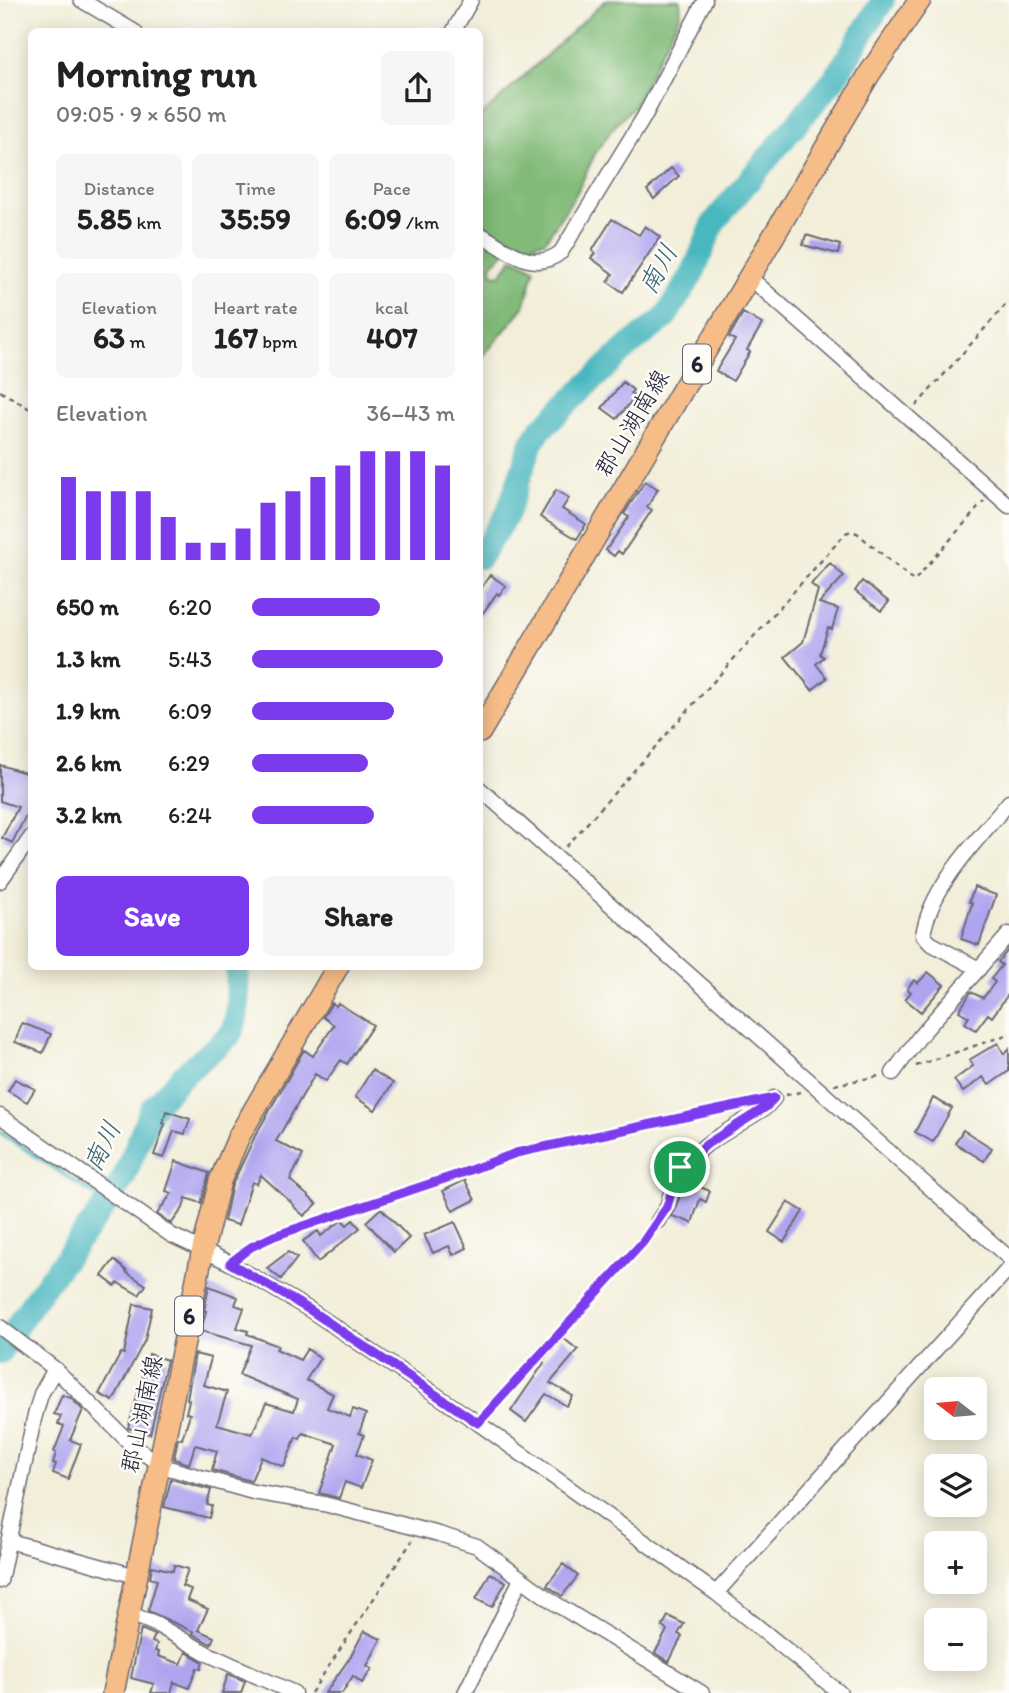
<!DOCTYPE html>
<html lang="en">
<head>
<meta charset="utf-8">
<style>
  body { margin:0; font-family:Itim,"Klee One",sans-serif; background:#f6f6f6; color:#222; height:100vh; display:flex; flex-direction:column; font-size:26px; white-space:nowrap }
  * { box-sizing:border-box; margin:0 }
  p { font-size:23px; color:#767676 }
  .icon { flex:none; width:38px; height:38px; fill:none; stroke:currentColor; stroke-width:2; stroke-linecap:round; stroke-linejoin:round }
  .map { position:relative; flex:1; overflow:hidden }
  .details { position:absolute; left:28px; top:28px; width:455px; height:942px; display:flex; flex-direction:column; background:#fff; border-radius:10px; box-shadow:0 4px 18px #0003 }
  .details>* { flex:none }
  .needle { width:46px; rotate:286deg }
  .controls { position:absolute; left:924px; top:1377px; display:grid; gap:14px }
  .controls a { display:grid; place-items:center; width:63px; height:63px; border-radius:10px; background:#fff; box-shadow:0 4px 18px #0003; font-size:35px }
  .pin { position:absolute; display:grid; place-items:center; width:60px; height:60px; color:#fff; margin:-30px; border:4px solid #fff; border-radius:50%; box-shadow:0 2px 7px #0007 }
  .round { display:grid; place-items:center; flex:none; width:74px; height:74px; border-radius:10px; background:#f6f6f6 }
  .headline { display:flex; align-items:center; justify-content:space-between; height:119px; padding:0 28px }
  h1 { font-size:38px; font-weight:700; line-height:52px }
  .metrics { display:grid; grid-template-columns:repeat(3,1fr); gap:10px; height:119px; padding:7px 28px }
  .metrics div { display:grid; align-content:center; border-radius:10px; background:#f6f6f6; text-align:center }
  .metrics b { font-size:30px; font-weight:700 }
  .metrics small { font-size:19px; font-weight:400 }
  .metrics p { font-size:19px }
  .chart { height:196px; padding:14px 28px }
  .chart p { display:flex; justify-content:space-between }
  .chart svg { width:100%; height:126px; margin-top:7px; stroke:#7c3aed; stroke-width:6 }
  .primary-button { display:flex; gap:14px; margin-top:auto; padding:14px 28px }
  .primary-button a { flex:1; height:80px; border-radius:10px; background:#7c3aed; color:#fff; font-size:28px; font-weight:700; line-height:80px; text-align:center }
  .primary-button a+a { background:#f6f6f6; color:#222 }
  ul { padding:0 28px; list-style:none; font-size:23px }
  li { display:grid; grid-template-columns:112px 84px 1fr; align-items:center; height:52px }
  li i { height:18px; border-radius:9px; background:#7c3aed }
  .map>svg:first-child { display:block }
  .forest { fill:#81bb78; stroke:#526e5a; stroke-width:2 }
  .lines { fill:none; stroke-linecap:round; stroke-linejoin:round }
  .stream { stroke:#48b7c0; stroke-width:4.5 }
  .river { stroke:#48b7c0; stroke-width:24 }
  .building { fill:#afa4f0 }
  .street-casing { stroke:#6b6972; stroke-width:17 }
  .primary-casing { stroke:#6b6972; stroke-width:24 }
  .path { stroke:#6b6972; stroke-width:2.5; stroke-dasharray:5 5; stroke-linecap:butt }
  .street { stroke:#fff; stroke-width:14 }
  .primary { stroke:#f7bd88; stroke-width:21 }
  .route-casing { stroke:#fff; stroke-width:14 }
  .route { stroke:#7c3aed; stroke-width:9 }
  .labels { text-anchor:middle; stroke-width:5; stroke-linejoin:round; paint-order:stroke }
  .shield { fill:#fdfcf7; stroke:#646373; stroke-width:2 }
  .shield-label { font-size:23px; font-weight:bold; fill:#22223b }
  .street-label { font-size:24px; fill:#22223b; stroke:#fdfcf7 }
  .water-label { font-size:26px; font-style:italic; fill:#315e70; stroke:#fdfcf7 }
</style>
</head>
<body>
<div class="map">
<svg width="1009" height="1693" viewBox="0 0 1009 1693">
  <rect width="100%" height="100%" fill="#fdfcf7"/>
  <filter id="ink" filterUnits="userSpaceOnUse"><feTurbulence type="fractalNoise" baseFrequency=".0143" numOctaves="2"/><feDisplacementMap in="SourceGraphic" scale="14" xChannelSelector="R" yChannelSelector="G"/><feConvolveMatrix kernelMatrix="1 2 1 2 8 2 1 2 1" color-interpolation-filters="sRGB"/></filter>
  <filter id="wash" filterUnits="userSpaceOnUse"><feTurbulence type="fractalNoise" baseFrequency=".00686" numOctaves="4" result="noise"/><feDisplacementMap in="SourceGraphic" scale="28" xChannelSelector="R" yChannelSelector="G"/><feGaussianBlur stdDeviation="1.57" result="paint"/><feColorMatrix in="noise" values="0 0 0 0 0 0 0 0 0 0 0 0 0 0 0 0 0 1.4 0 .05"/><feComposite in="paint" operator="in"/></filter>
  <g filter="url(#wash)">
    <rect width="100%" height="100%" fill="#f2eed9"/>
    <path class="forest" d="M606 0H680L681 13 634 106 613 128 595 154 576 194 545 241 506 251 491 265 493 275 501 274 513 258 535 269 524 307 480 360V117Z"/>
    <g class="lines">
      <path class="stream" d="M0 1132 107 1203"/>
      <path class="river" d="M480 557 507 514 532 442 542 428 625 349 665 318 693 273 714 222 835 78 883 0
        M0 1352 34 1300 107 1203 124 1177 151 1109 183 1075 229 1036C243 1013 235 991 238 966"/>
    </g>
    <g id="blocks">
      <path class="building" d="M671 168 679 176 654 199 647 190Z
        M612 219 639 235 645 226 660 237 623 292 608 282 613 274 591 258 595 253 592 251Z
        M806 235 840 245 838 254 803 245Z
        M743 313 762 324 747 350 750 352 733 381 716 371 735 340 729 337Z
        M623 382 633 390 631 393 635 397 617 419 602 408Z
        M645 481 658 489 647 507 652 510 622 554 618 551 614 556 606 550 629 517 624 514Z
        M556 490 569 498 562 509 586 524 577 539 540 517Z
        M830 563 844 576 819 603 838 609 832 629 828 628 820 654 824 657 816 664 827 678 812 690 785 657 803 642 818 590 811 584Z
        M490 575 506 586 499 595 497 593 480 617V590Z
        M862 581 889 602 881 611 855 591Z
        M0 765 32 775V804L12 843 2 838 18 807 0 801Z
        M974 887 996 895 979 945 961 939 972 903 969 902Z
        M1009 949V993L992 1017 988 1014 976 1030 965 1023 969 1017 959 1011 971 992 983 998 995 982 991 979 1002 965 998 962Z
        M928 972 944 985 921 1012 905 999 911 992 907 989 914 980 918 983Z
        M332 1003 336 1006 338 1003 373 1025 347 1064 341 1060 326 1081 315 1074 276 1141 303 1155 290 1180 317 1204 304 1216 293 1206 294 1205 261 1175 257 1184 252 1182 238 1225 224 1221 232 1185 255 1136 304 1050 313 1056 334 1025 323 1017Z
        M22 1023 51 1034 43 1053 15 1042Z
        M998 1043 1004 1054 1009 1049V1071L989 1085 983 1077 963 1092 954 1080 973 1066 969 1060Z
        M372 1070 393 1083 375 1110 355 1097Z
        M15 1079 35 1089 27 1102 8 1091Z
        M933 1098 952 1108 933 1142 915 1132Z
        M166 1111 190 1119 185 1134 174 1131 164 1158 154 1155 165 1124 163 1123Z
        M963 1130 992 1148 984 1161 955 1143Z
        M176 1161 209 1173 201 1203 186 1198 183 1208 171 1224 157 1214 172 1193 166 1191Z
        M465 1180 475 1200 453 1211 443 1191Z
        M695 1185 710 1191 706 1202 700 1199 692 1223 672 1216 683 1188 693 1191Z
        M788 1202 803 1211 784 1242 769 1232Z
        M381 1208 409 1238 394 1252 366 1222Z
        M342 1220 347 1225 353 1220 360 1228 318 1262 303 1241 318 1231 321 1236Z
        M455 1222 467 1248 453 1255 449 1246 433 1253 424 1235Z
        M288 1252 297 1258 281 1279 267 1268Z
        M114 1260 127 1271 126 1272 146 1285 139 1295 118 1283 115 1286 102 1276Z
        M209 1286 238 1297 235 1305 244 1308 237 1328 248 1331 247 1334 278 1346 276 1349 300 1360 307 1349 320 1358 306 1380 333 1394 327 1408 350 1417 353 1409 366 1414 359 1433 364 1435 357 1454 372 1460 361 1488 345 1482 339 1498 319 1493 336 1444 303 1433 300 1439 296 1437 284 1467 261 1457 251 1481 212 1470 217 1451 195 1445 189 1464 174 1459 178 1438 182 1439 190 1414 186 1413 189 1400 187 1399 195 1354 211 1358 204 1385 227 1392 217 1424 252 1434 266 1403 294 1411 298 1399 239 1375 251 1345 201 1331 206 1311H204Z
        M134 1304 152 1308 145 1340 113 1401 99 1394 121 1353 124 1354Z
        M562 1337 578 1350 550 1383 573 1396 567 1406 546 1394 526 1422 511 1411 544 1363 542 1362Z
        M149 1354 167 1360 150 1434 128 1428Z
        M62 1395 71 1398 83 1410 70 1440 81 1444 68 1479 53 1473 56 1464 53 1463 56 1453 54 1452 64 1426 58 1424 61 1416 54 1414Z
        M171 1479 211 1490 207 1505 212 1506 209 1518 164 1507Z
        M563 1564 578 1576 562 1596 547 1585Z
        M174 1565 188 1569 182 1586 191 1589 187 1600 208 1609 198 1630 214 1637 211 1644 193 1634 194 1632 148 1611 157 1580 150 1578 152 1566 173 1571Z
        M490 1573 506 1582 492 1607 476 1599Z
        M668 1616 684 1624 678 1634 682 1636 669 1662 655 1653 667 1630 662 1627Z
        M141 1629 155 1635 152 1642 157 1644 155 1651 159 1652 158 1656 181 1664 186 1652 203 1662 201 1669 197 1668 189 1688 174 1682 171 1693H151L154 1684 131 1678Z
        M364 1631 381 1639 367 1666 372 1669 362 1683 353 1676 342 1693H325L351 1656Z
        M228 1674 245 1681 241 1693H222Z"/>
    </g>
  </g>
  <g filter="url(#ink)">
    <use href="#blocks" fill-opacity="0" stroke="#6b6972" stroke-width="2"/>
    <g class="lines">
      <defs>
        <path id="street" d="M81 0 135 32
          M453 32 471 0
          M480 234C505 248 533 275 561 252L644 117 705 0
          M749 277 1009 506
          M480 789 1009 1258
          M0 881 32 836
          M979 969 930 943 923 935C931 885 978 840 1009 802
          M893 1073 920 1036 1009 934
          M0 1116 171 1235 230 1263 310 1310 478 1423 716 1593 840 1693
          M658 1221 667 1207 678 1169 707 1144 766 1107 774 1098
          M0 1327 55 1369 134 1447 165 1467 253 1492 324 1504 439 1534 477 1546 556 1604 702 1693
          M9 1541 136 1576
          M0 1581 34 1419 41 1394 55 1369
          M716 1593 1009 1268
          M129 1613 157 1625 208 1654 294 1693
          M465 1693 521 1579"/>
        <path id="primary" d="M480 732 870 73 920 0
          M113 1693 203 1249 220 1181 239 1136 338 966"/>
      </defs>
      <use href="#street" class="street-casing"/>
      <use href="#primary" class="primary-casing"/>
      <path class="path" d="M0 391 32 410
        M916 406 1009 301
        M566 847 846 533 851 531 857 533 914 581 984 501
        M916 1066 1009 1034
        M834 1085 879 1076
        M786 1095 800 1092
        M241 1254 274 1236 465 1172 516 1153 739 1106
        M486 1414 553 1343 650 1232
        M311 1693 412 1541"/>
      <use href="#street" class="street"/>
      <use href="#primary" class="primary"/>
    </g>
  </g>
  <g class="lines" filter="url(#ink)">
    <defs>
      <path id="route" d="M774 1098 766 1107 707 1144 678 1169 667 1207 643 1242 478 1423 310 1310 230 1263 251 1247 274 1236 465 1172 516 1153Z"/>
    </defs>
    <use href="#route" class="route-casing"/>
    <use href="#route" class="route"/>
  </g>
  <g class="labels">
    <g class="shield">
      <rect x="683" y="344.5" width="28" height="39" rx="5"/>
      <rect x="175" y="1296.5" width="28" height="39" rx="5"/>
    </g>
    <g class="shield-label">
      <text x="697" y="372">6</text>
      <text x="189" y="1324">6</text>
    </g>
    <g class="street-label">
      <text transform="translate(632 423) rotate(-59)" y="8">郡山湖南線</text>
      <text transform="translate(142 1414) rotate(-78)" y="8">郡山湖南線</text>
    </g>
    <g class="water-label">
      <text transform="translate(658 269) rotate(-61)" y="9">南川</text>
      <text transform="translate(102 1146) rotate(-64)" y="9">南川</text>
    </g>
  </g>
</svg>
<div class="controls">
<a><svg class="needle" viewBox="-14 -14 28 28"><path d="M0-13l5 13h-10z" fill="#e53935"/><path d="M0 13l5-13h-10z" fill="#767676"/></svg></a>
<a><svg class="icon" aria-label="layers" viewBox="0 0 24 24"><path d="M12 4l9 5-9 5-9-5zM3 14l9 5 9-5"/></svg></a>
<a>+</a>
<a>−</a>
</div>
<div class="pin" style="left:680px;top:1167px;background:#1e9e55"><svg class="icon" aria-label="arrive" viewBox="0 0 24 24"><path d="M6 21V4h12l-3 4 3 4H6"/></svg></div>
<section class="details">
<div class="headline"><div><h1>Morning run</h1><p>09:05 · 9 × 650 m</p></div><a class="round"><svg class="icon" aria-label="share" viewBox="0 0 24 24"><path d="M12 15V3M7 8l5-5 5 5M5 13v7h14v-7"/></svg></a></div>
<div class="metrics">
<div><p>Distance</p><b>5.85<small> km</small></b></div>
<div><p>Time</p><b>35:59</b></div>
<div><p>Pace</p><b>6:09<small> /km</small></b></div>
</div>
<div class="metrics">
<div><p>Elevation</p><b>63<small> m</small></b></div>
<div><p>Heart rate</p><b>167<small> bpm</small></b></div>
<div><p>kcal</p><b>407</b></div>
</div>
<div class="chart"><p><span>Elevation</span>36–43 m</p>
<svg viewBox="0 0 160 44" preserveAspectRatio="none"><path d="M5 44V15M15 44V20M25 44V20M35 44V20M45 44V29M55 44V38M65 44V38M75 44V33M85 44V24M95 44V20M105 44V15M115 44V11M125 44V6M135 44V6M145 44V6M155 44V11"/></svg>
</div>
<ul>
<li><b>650 m</b>6:20<i style="width:63%"></i></li>
<li><b>1.3 km</b>5:43<i style="width:94%"></i></li>
<li><b>1.9 km</b>6:09<i style="width:70%"></i></li>
<li><b>2.6 km</b>6:29<i style="width:57%"></i></li>
<li><b>3.2 km</b>6:24<i style="width:60%"></i></li>
</ul>
<div class="primary-button"><a>Save</a><a>Share</a></div>
</section>
</div>
</body>
</html>
